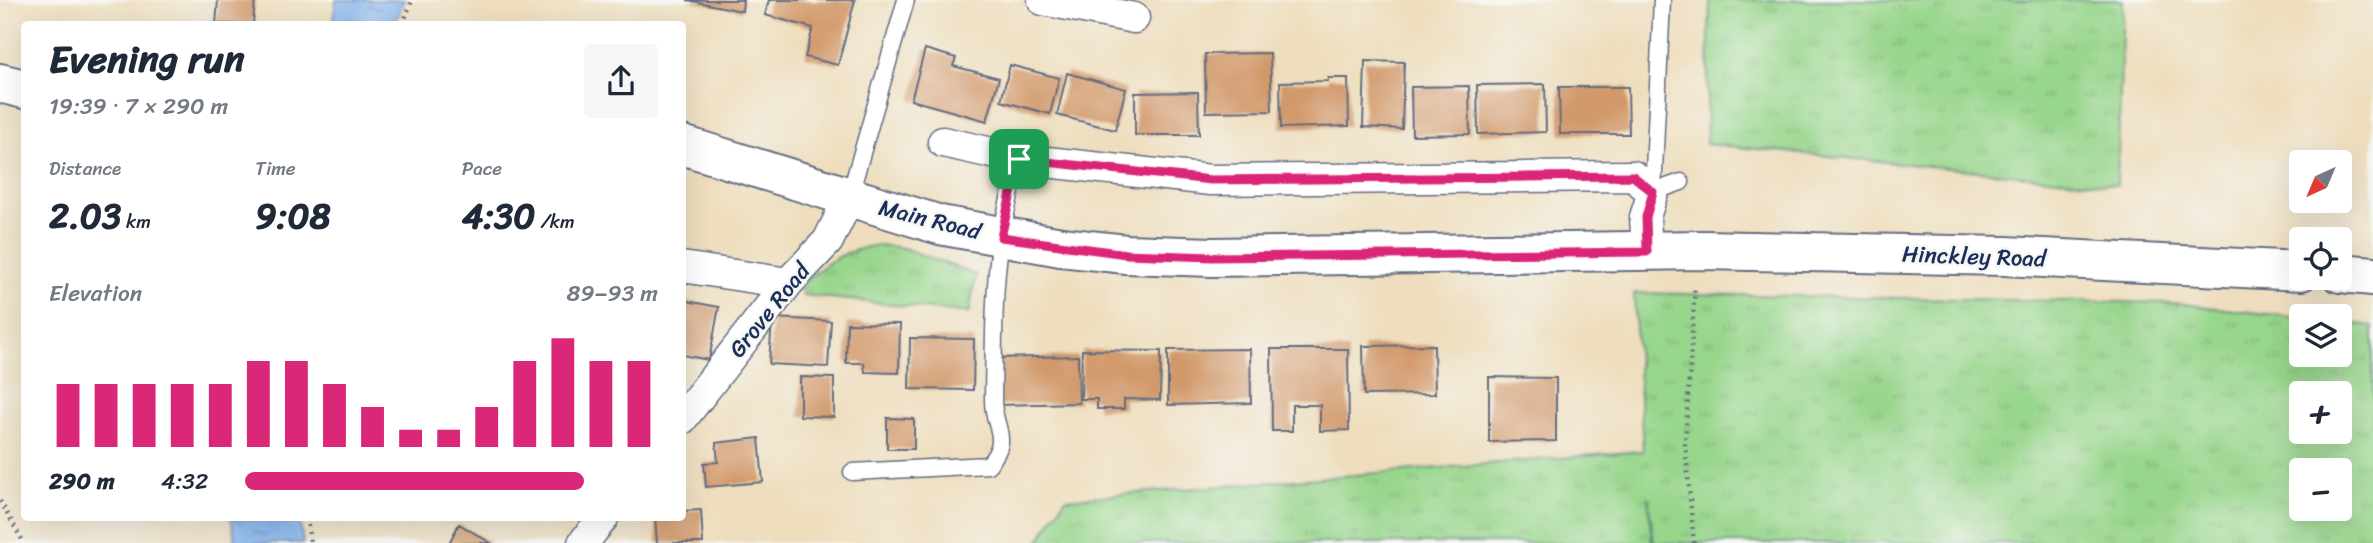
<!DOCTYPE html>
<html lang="en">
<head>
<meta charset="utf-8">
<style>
  body { margin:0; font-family:Sriracha,sans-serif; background:#f6f6f7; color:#1f2937; height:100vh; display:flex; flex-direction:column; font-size:26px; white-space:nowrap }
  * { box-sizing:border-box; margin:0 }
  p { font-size:23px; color:#747a83 }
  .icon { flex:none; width:38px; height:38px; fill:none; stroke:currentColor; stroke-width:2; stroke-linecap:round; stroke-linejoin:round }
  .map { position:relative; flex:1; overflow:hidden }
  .details { position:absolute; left:21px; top:21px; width:665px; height:500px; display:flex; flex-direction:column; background:#fff; border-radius:7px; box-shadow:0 7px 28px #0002 }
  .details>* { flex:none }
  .needle { width:46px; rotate:224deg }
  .controls { position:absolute; left:2289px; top:150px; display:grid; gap:14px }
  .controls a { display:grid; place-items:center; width:63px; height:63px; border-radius:7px; background:#fff; box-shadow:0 7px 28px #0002; font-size:35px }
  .pin { position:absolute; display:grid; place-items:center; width:60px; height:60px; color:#fff; margin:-30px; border-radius:14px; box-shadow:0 4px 10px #0006 }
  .round { display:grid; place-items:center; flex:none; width:74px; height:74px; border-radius:7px; background:#f6f6f7 }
  .overview { display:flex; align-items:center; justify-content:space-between; height:119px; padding:0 28px }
  h1 { font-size:38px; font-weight:700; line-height:52px }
  .metrics { display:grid; grid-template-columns:repeat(3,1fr); gap:10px; height:119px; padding:7px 28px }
  .metrics div { display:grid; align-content:center }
  .metrics b { font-size:35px; font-weight:700 }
  .metrics small { font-size:19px; font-weight:400 }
  .metrics p { font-size:19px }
  .chart { height:196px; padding:14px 28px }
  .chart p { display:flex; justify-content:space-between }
  .chart svg { width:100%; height:126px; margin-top:7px; stroke:#db2777; stroke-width:6 }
  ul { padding:0 28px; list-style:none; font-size:23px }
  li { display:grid; grid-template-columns:112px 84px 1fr; align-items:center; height:52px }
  li i { height:18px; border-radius:9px; background:#db2777 }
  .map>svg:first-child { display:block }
  .grass { fill:url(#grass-tufts); stroke:#5a8275; stroke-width:2; fill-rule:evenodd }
  .water { fill:url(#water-ripples); stroke:#4e71a6; stroke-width:2 }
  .building { fill:#d2996b }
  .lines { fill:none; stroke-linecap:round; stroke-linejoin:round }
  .lane-casing { stroke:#656c80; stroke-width:19 }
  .street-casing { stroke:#656c80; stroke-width:33 }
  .secondary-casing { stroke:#656c80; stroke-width:42 }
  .path { stroke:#656c80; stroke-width:4.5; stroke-dasharray:2 5; stroke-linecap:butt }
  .lane { stroke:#fff; stroke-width:16 }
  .street { stroke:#fff; stroke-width:30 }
  .secondary { stroke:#fff; stroke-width:38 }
  .route-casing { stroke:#fff; stroke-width:14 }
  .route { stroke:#db2777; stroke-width:9 }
  .labels { text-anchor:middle; stroke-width:5; stroke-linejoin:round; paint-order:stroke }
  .street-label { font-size:23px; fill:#1b2f5e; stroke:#f6f6f2 }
</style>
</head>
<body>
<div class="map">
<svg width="2373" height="543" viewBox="0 0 2373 543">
  <defs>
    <pattern id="grass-tufts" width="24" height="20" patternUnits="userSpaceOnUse" patternTransform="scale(1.75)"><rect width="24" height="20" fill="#98d68c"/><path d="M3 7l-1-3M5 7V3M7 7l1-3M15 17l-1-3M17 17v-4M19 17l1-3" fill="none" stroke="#82b87b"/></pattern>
    <pattern id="water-ripples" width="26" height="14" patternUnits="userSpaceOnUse" patternTransform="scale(1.75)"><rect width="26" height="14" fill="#82b3ee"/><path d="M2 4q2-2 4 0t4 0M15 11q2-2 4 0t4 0" fill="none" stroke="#6a92c4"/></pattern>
  </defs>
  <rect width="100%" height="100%" fill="#f6f6f2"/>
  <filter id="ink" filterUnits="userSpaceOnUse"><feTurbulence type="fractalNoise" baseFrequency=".0143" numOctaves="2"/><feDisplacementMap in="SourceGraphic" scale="14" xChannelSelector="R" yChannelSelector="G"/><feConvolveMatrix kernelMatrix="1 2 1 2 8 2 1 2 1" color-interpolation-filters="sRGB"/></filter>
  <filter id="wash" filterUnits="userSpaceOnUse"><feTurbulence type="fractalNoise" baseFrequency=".00686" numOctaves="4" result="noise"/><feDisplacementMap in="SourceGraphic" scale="28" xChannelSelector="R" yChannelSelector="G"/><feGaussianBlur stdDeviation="1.57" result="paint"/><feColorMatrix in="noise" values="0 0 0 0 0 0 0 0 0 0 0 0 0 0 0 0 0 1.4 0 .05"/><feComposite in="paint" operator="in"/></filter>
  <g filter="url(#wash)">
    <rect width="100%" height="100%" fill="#eedebe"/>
    <path class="grass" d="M1710 0H2123L2117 185 1706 144Z
      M879 245 903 248 976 275 969 313 803 295 800 287C825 262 844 250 879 245Z
      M1634 293 2174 303 2301 318V355H2340V322L2373 326V543H1654L1648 497 1652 543H1038L1065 499 1643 451ZM2301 394H2340V432H2301ZM2301 471H2340V509H2301Z"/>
    <path class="water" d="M336 0H404L395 24H333Z
      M231 518H299L303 543H236Z"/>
    <g id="blocks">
      <path class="building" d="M218 0H255L253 24H216Z
        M687 0H743L742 11Z
        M769 0H855L838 65 805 57 813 28 765 15Z
        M925 49 956 58 953 66 999 78 987 121 911 100Z
        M1270 53 1272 111 1206 112 1205 54Z
        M1365 61 1404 62 1402 129 1363 127Z
        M1010 65 1059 78 1050 114 1001 101Z
        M1067 73 1126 89 1115 130 1057 115Z
        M1328 78H1348L1349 126 1281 128 1280 82 1328 81Z
        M1545 84 1546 132 1478 134 1477 85Z
        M1469 86 1470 134 1412 135 1411 87Z
        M1559 87H1628L1629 134H1560Z
        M1198 92 1199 135H1135V93Z
        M682 300 719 307 709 360 682 355Z
        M772 318 831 321 828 367 769 364Z
        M847 323 900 324 899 373 865 372 864 363H846Z
        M910 338 974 339 973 390 909 389Z
        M1434 345 1435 394 1364 395 1363 346Z
        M1250 349 1251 403 1168 405V350Z
        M1271 349H1348L1349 430 1320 431V405H1292V431H1272Z
        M1082 350 1161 351 1160 400 1124 399V409H1097V399H1081Z
        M1078 356 1079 403 1000 405 999 358Z
        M800 377 834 378V417L800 416Z
        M1489 377 1556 378V441L1489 442Z
        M887 418 914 419V449H887Z
        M759 438 763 482 706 487 704 463 718 462 716 443Z
        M701 510 703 543H657L655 518H682V511Z
        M459 524 491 543H449Z"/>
    </g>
  </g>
  <g filter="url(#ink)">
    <use href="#blocks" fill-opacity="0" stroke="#656c80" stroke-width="2"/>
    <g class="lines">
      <defs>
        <path id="lane" d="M1662 0 1653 192 1681 182
          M849 198 906 0
          M852 472 988 465C1012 438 993 428 993 400 994 346 993 291 1001 238 1005 211 1013 185 1019 159"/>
        <path id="street" d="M1043 0 1134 18
          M943 142 1019 159 1211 180 1633 176 1653 192 1645 217 1647 252
          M682 267 788 283
          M682 419 788 283 828 241 849 198
          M583 543 603 518"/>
        <path id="secondary" d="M0 83 24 89
          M682 145 940 225 1061 247 1126 254 1212 257 1702 250 2005 256 2301 271
          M2340 273 2373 276"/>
      </defs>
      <use href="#lane" class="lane-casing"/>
      <use href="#street" class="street-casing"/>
      <use href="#secondary" class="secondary-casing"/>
      <path class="path" d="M403 24 412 0
        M0 501 24 543
        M307 518 310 543
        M1694 543 1685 444 1695 285"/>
      <use href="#lane" class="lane"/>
      <use href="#street" class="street"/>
      <use href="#secondary" class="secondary"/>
    </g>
  </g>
  <g class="lines" filter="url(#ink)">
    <defs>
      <path id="route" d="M1019 159 1211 180 1633 176 1653 192 1646 217 1647 252 1212 257 1126 254 1001 237Z"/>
    </defs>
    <use href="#route" class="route-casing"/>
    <use href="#route" class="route"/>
  </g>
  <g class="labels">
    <g class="street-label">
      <text transform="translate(930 219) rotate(14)" y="8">Main Road</text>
      <text transform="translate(1974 256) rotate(2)" y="8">Hinckley Road</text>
      <text transform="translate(769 310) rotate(-51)" y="8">Grove Road</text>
    </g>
  </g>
</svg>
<div class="controls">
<a><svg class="needle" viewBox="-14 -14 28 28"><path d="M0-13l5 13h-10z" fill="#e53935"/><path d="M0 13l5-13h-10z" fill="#747a83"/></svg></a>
<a><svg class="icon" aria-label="locate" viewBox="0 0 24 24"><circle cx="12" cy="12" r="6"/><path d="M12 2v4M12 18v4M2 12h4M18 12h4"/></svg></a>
<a><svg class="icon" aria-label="layers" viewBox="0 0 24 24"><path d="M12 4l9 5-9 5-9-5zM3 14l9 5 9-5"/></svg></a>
<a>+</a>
<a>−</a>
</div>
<div class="pin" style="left:1019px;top:159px;background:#1e9e55"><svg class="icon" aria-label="arrive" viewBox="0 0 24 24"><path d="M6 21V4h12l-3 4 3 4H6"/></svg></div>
<section class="details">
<div class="overview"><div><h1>Evening run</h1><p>19:39 · 7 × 290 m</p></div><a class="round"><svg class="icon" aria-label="share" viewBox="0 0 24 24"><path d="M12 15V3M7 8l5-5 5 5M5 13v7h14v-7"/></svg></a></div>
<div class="metrics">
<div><p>Distance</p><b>2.03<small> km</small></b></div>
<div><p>Time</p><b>9:08</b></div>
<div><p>Pace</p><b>4:30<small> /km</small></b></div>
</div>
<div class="chart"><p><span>Elevation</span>89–93 m</p>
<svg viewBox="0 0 160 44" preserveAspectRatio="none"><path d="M5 44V22M15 44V22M25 44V22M35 44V22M45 44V22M55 44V14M65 44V14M75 44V22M85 44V30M95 44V38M105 44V38M115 44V30M125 44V14M135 44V6M145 44V14M155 44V14"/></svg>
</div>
<ul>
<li><b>290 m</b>4:32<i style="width:82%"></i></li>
</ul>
</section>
</div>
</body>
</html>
